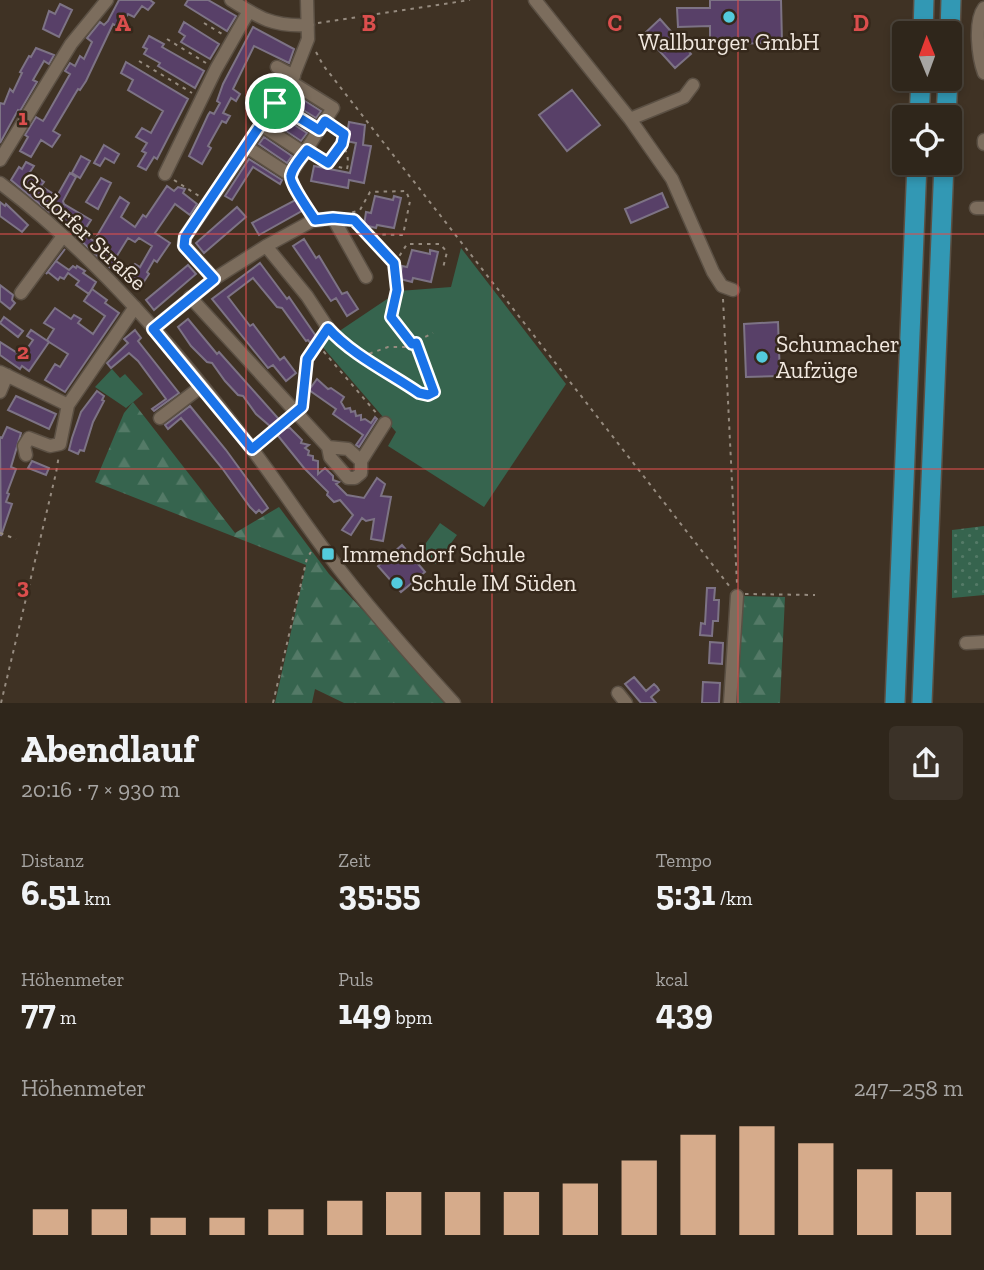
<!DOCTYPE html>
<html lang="de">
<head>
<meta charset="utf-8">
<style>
  body { margin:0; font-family:"Zilla Slab",serif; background:#3b3228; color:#f1f3f6; height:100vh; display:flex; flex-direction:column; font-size:26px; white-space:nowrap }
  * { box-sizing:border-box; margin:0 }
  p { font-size:23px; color:#a7a5a3 }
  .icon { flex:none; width:38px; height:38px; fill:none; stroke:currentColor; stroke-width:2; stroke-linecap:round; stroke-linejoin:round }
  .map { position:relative; height:703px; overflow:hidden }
  .details { display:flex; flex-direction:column; background:#2f261b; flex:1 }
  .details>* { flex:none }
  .needle { width:46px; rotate:359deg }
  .tools { position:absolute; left:892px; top:21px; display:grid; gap:14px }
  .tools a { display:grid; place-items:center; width:70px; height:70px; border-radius:7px; background:#2f261b; box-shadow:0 4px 10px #0003,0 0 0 2px #4a433a; font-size:35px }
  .pin { position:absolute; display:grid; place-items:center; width:60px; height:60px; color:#fff; margin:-30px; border:4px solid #fff; border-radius:50%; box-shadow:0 2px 7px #0007 }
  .round { display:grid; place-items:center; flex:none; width:74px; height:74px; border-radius:7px; background:#3b3228 }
  .head { display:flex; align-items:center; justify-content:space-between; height:119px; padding:0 21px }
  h1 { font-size:38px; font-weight:700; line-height:52px }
  .metrics { display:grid; grid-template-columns:repeat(3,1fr); gap:10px; height:119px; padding:7px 21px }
  .metrics div { display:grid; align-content:center }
  .metrics b { font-size:35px; font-weight:700 }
  .metrics small { font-size:19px; font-weight:400 }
  .metrics p { font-size:19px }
  .chart { height:196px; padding:14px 21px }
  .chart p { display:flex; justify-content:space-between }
  .chart svg { width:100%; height:126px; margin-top:7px; stroke:#d6ab8b; stroke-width:6 }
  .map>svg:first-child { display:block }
  .grass { fill:url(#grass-dots) }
  .forest { fill:url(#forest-firs) }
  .park { fill:#36644e }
  .building { fill:#584068; stroke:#7d7385; stroke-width:2; fill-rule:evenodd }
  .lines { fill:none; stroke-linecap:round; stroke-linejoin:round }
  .minor-casing { stroke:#5b5044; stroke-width:15 }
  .highway-casing { stroke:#5b5044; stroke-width:22 }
  .path { stroke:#968b7f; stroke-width:2; stroke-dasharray:3.5 5; stroke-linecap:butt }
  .minor { stroke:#7c6d5d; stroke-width:12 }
  .highway { stroke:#3298b4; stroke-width:19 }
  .route-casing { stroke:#fff; stroke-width:14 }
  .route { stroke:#1a73e8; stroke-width:9 }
  .grid { fill:none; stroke:#db4e4d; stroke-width:2; stroke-opacity:0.55 }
  .poi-dot { fill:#53cbdc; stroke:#35281b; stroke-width:2.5 }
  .labels { text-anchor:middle; stroke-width:5; stroke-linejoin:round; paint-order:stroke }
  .poi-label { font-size:23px; fill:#f1e8df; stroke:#35281b; text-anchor:start }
  .street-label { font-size:23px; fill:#f1e8df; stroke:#35281b }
  .grid-label { font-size:23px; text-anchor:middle; font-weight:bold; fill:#db4e4d; stroke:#35281b; stroke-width:5; stroke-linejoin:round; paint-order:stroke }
</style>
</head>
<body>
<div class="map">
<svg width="984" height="703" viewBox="0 0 984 703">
  <defs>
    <pattern id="grass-dots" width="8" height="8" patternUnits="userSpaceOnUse" patternTransform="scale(1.75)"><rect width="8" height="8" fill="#36644e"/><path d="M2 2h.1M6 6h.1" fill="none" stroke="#547a67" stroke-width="1.8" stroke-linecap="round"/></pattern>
    <pattern id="forest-firs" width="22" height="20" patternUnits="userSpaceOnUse" patternTransform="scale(1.75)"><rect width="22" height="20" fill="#36644e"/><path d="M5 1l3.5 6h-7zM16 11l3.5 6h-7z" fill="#547a67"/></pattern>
  </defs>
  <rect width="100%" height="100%" fill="#3f3224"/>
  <path class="grass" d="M984 526V595L952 598V530Z"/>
  <path class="forest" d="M133 402 235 533 279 507 329 574 387 636 444 703H344L315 689 312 703H275L306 565 95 482 124 413Z
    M741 596 785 597 780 703H735Z"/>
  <path class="park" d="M461 248 566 384 484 507 388 446 396 432 320 344 399 291 451 287Z
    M112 369 120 378 125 374 143 394 126 408 95 387Z
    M440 523 457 535 436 564 419 553Z"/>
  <path class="building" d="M119 0H150L154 3 148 10 142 6 134 17 128 14 120 28 113 24 86 81 80 90 78 89 53 131 60 135 52 147 41 140 31 157 20 151 28 137 25 135 36 117 43 121 45 118 70 74 65 71 70 63 75 66 80 56 84 59 92 42 87 38 100 22 104 25 108 21Z
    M188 0H208L236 16 227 31 185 5Z
    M710 0H781L782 43 710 44V26L678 27 677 8H710Z
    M60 4 72 10 59 37 43 29 49 11 55 14Z
    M660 19 691 54 675 68 644 34Z
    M184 22 219 44 210 59 181 42 185 36 179 32Z
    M253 27 294 49 289 63 254 46 233 89 240 94 236 101 231 98 223 113 230 116 226 123 222 121 208 146 211 148 202 164 189 156 208 115 210 112 214 114 220 103 217 101 223 84Z
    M149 36 164 44 162 47 204 71 195 88 158 66 160 63 144 54 147 49 143 47Z
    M36 48 54 55 49 64 44 61 33 80 37 82 20 111 18 110 0 143V103L4 104 10 89 13 92 22 73 20 72 29 56 31 57Z
    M126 62 188 99 157 159 154 157 146 170 138 166 146 153 142 151 147 143 136 137 142 128 151 133 163 111 128 90 133 80 121 73Z
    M572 90 600 125 567 151 539 115Z
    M294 94 321 111 316 118 289 101Z
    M279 115 307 133 301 141 274 123Z
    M349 122 365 125 363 145 371 146 364 183 349 180 348 188 311 181 314 166 350 173 356 143 346 141Z
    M264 137 292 156 287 163 259 144Z
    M104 145 119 154 114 163 105 158 100 166 94 163Z
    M81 156 90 161 80 178 72 173Z
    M249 159 282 180 280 184 253 167 232 200 225 196Z
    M26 162 34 166 30 172 44 182 41 186 57 196 70 173 76 177 63 201 64 204 91 220 82 234 94 241 120 197 129 203 121 217 135 227 143 215 146 217 167 186 174 191 178 187 185 189 183 193 197 204 190 215 175 204 155 233 170 243 157 262 154 260 147 272 149 274 139 289 122 274 109 267 76 236 78 232 68 226 70 224 49 212 11 180 19 167 22 169ZM128 238 135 242 139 238 152 246 140 267 135 264 132 267 129 265 127 267 115 259Z
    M101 178 111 183 98 209 86 202Z
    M662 193 668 207 631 223 625 209Z
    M375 196 393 200 394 196 401 198 394 228 377 225 376 228 364 225 366 212 371 213Z
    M301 197 307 208 259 235 252 223Z
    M0 202 5 206 6 204 28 225 22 232 0 216Z
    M237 207 246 217 204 253 196 243Z
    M304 239 316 258 319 256 342 294 347 292 358 309 347 316 336 298 331 301 293 246Z
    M65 249 56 261 69 270 73 266 76 268 77 266 85 271 83 273 96 282 89 294 76 285 79 281 68 273 64 279 60 277 58 280 48 272 46 274Z
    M412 250 430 254V250L438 252 431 282 413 278 412 282 400 279 402 266 407 267Z
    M260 263 287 299 289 297 318 339 311 344 308 340 306 341 282 308 277 307 253 278 228 297 250 326 253 324 280 360 284 357 296 373 286 381 273 365 268 368 212 299Z
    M188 265 196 274 154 310 146 300Z
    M0 285 13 295 12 300 15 303 10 309 0 301Z
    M92 289 107 300 105 303 119 313 65 392 45 380 55 364 60 367 68 354 49 342 29 371 22 366 20 369 0 355V342L19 354 22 351 24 353 33 340 27 336 31 330 49 342 47 340 54 329 44 323 55 308 71 319 74 315 81 319 78 323 93 334 105 316 84 301Z
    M4 317 23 331 18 337 0 323Z
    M188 319 217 354 219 352 284 425 288 428 289 427 302 440 301 443 309 445 305 448 309 451 308 455 313 456V460L318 461V474L325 468 333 476V480L339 482 336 484 347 495 364 498 377 478 385 484 381 496 391 497 383 541 371 539 374 519 366 521 362 518 351 535 342 530 353 515 340 500 334 502 327 495 328 492 304 468 271 427 256 414 243 396 238 395 225 381 212 363 207 362 191 346 178 327Z
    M778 322 780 376 746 377 744 324Z
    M135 330 141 338 138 341 179 393 154 411 152 409 166 399 138 361 129 353 111 368 107 363 128 343 124 339Z
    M317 379 328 389 331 388 344 397 341 402 345 409 350 408 351 412 355 411 356 416 361 415V420L365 419 371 423 375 417 377 419 359 447 356 445 363 435 333 414 336 409 309 390Z
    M97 391 104 396 102 400 104 401 93 422 84 451 80 450 78 454 69 450 72 438 81 412Z
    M16 396 56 414 49 429 8 410Z
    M190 406 226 450 266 505 268 508 262 513 259 510 256 513 250 507 222 468 181 418 168 429 165 425Z
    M7 427 21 433 11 467 16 469 7 493 9 494 6 502 12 504 1 536 0 437 2 438Z
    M32 461 49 468 46 475 28 468Z
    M402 545 425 572 401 592 378 566Z
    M707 588H715L714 600H719L718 621H713L712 636 700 635 701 623 705 624Z
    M710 642 723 643 722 664 709 663Z
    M634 677 646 691 654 684 657 687 659 690 651 697 656 703H641L625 684Z
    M703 682 720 683 719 703H702Z"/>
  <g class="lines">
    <defs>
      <path id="minor" d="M231 0C259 18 274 27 308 25
        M535 0 630 119 672 179 713 272 722 286 733 290
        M984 8C974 21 978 57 984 73
        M277 67 294 76
        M275 102 319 130
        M630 119 684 97 693 85
        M261 125 304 153
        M984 140V144
        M247 147 290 175 333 108 291 82
        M0 160 71 44 107 0
        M165 174 216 69 249 11
        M0 183C98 257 178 352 252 449 278 483 301 519 327 553 366 605 410 655 454 703
        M976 208H984
        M266 246 307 296 328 328
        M214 279 184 245 185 237 291 82 308 39 307 0
        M21 293 63 236
        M190 297 328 447 330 457 348 478H355L361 473V461L348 449 328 447
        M153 329 214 279 266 246 312 221 333 218 366 277
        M0 372 68 405
        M0 392 7 375
        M160 418 202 386
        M26 455 24 446 29 438 50 446 60 444 68 405 135 307
        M361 461 385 423
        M966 643 984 642
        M618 693 626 703
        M730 703 737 596"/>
      <path id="highway" d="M923 33 924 0
        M950 33 951 0
        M919 117 921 79
        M946 117 948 79
        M895 703 917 163
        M922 703 944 163"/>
    </defs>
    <use href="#minor" class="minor-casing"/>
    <use href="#highway" class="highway-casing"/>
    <path class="path" d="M204 23 222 34
      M318 23 470 0
      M167 39 206 63
      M316 52 323 65 730 587
      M139 61 192 93
      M316 156 331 165 347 169C351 153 341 149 344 134L333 126
      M328 163 341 144
      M174 180 199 196
      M293 186 309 210
      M344 215 360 210 370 192 406 191 410 201 403 235 369 234
      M345 219 354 220 394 263 397 290 391 317 412 344
      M395 263 407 244H440L447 252 443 268
      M723 299 737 584
      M334 335 363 356 388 347H405L433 333
      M416 344 434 391
      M318 345 378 415
      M364 356 423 395 434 392 442 384
      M303 402 307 359 324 336
      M261 442 289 418
      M0 533 16 539
      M745 594 815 595
      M1 703 56 473 59 455
      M273 703 307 558 311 552"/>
    <use href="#minor" class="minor"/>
    <use href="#highway" class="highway"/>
  </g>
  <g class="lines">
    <defs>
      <path id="route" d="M275 103 319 130 325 121 344 134 342 144 328 163 307 150C302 157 293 166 291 175 288 181 310 212 315 220L333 218 354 220 394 263 397 290 391 317 412 344 416 343 434 392 428 395 419 393C390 373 352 355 328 328L307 359 302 407 252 449 153 329 214 279 184 246 185 237Z"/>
    </defs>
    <use href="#route" class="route-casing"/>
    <use href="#route" class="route"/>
  </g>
  <path class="grid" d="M246 0V703M492 0V703M738 0V703M0 234H984M0 469H984"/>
  <g class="poi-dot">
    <circle cx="729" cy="17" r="7"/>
    <circle cx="762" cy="357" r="7"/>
    <rect x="321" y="547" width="14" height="14" rx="3.5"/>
    <circle cx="397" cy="583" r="7"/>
  </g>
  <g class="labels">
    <g class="poi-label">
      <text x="729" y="50" text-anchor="middle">Wallburger GmbH</text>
      <text x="776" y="352">Schumacher<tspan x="776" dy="26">Aufzüge</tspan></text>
      <text x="342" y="562">Immendorf Schule</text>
      <text x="411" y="591">Schule IM Süden</text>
    </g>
    <g class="street-label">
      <text transform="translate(84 231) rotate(43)" y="8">Godorfer Straße</text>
    </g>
  </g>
  <g class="grid-label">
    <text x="123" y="31">A</text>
    <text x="369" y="31">B</text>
    <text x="615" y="31">C</text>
    <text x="861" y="31">D</text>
    <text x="23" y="125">1</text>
    <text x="23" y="359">2</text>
    <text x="23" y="594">3</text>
  </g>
</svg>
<div class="tools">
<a><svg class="needle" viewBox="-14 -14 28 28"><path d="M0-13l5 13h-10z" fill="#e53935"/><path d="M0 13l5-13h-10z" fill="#a7a5a3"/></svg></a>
<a><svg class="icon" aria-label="locate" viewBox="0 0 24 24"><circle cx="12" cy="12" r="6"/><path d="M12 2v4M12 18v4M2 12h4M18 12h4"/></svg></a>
</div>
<div class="pin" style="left:275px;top:103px;background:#1e9e55"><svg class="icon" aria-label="arrive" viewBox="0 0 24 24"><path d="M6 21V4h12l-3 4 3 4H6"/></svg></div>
</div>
<section class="details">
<div class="head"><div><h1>Abendlauf</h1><p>20:16 · 7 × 930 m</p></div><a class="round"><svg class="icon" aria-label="share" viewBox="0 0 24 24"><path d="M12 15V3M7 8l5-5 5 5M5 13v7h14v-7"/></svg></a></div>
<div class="metrics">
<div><p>Distanz</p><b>6.51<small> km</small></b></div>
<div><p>Zeit</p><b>35:55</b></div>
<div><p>Tempo</p><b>5:31<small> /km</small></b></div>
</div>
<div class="metrics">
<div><p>Höhenmeter</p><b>77<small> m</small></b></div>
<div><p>Puls</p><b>149<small> bpm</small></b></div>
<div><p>kcal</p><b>439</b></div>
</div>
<div class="chart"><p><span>Höhenmeter</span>247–258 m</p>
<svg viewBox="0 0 160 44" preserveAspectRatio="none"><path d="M5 44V35M15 44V35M25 44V38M35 44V38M45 44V35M55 44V32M65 44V29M75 44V29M85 44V29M95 44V26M105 44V18M115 44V9M125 44V6M135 44V12M145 44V21M155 44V29"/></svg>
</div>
</section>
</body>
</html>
